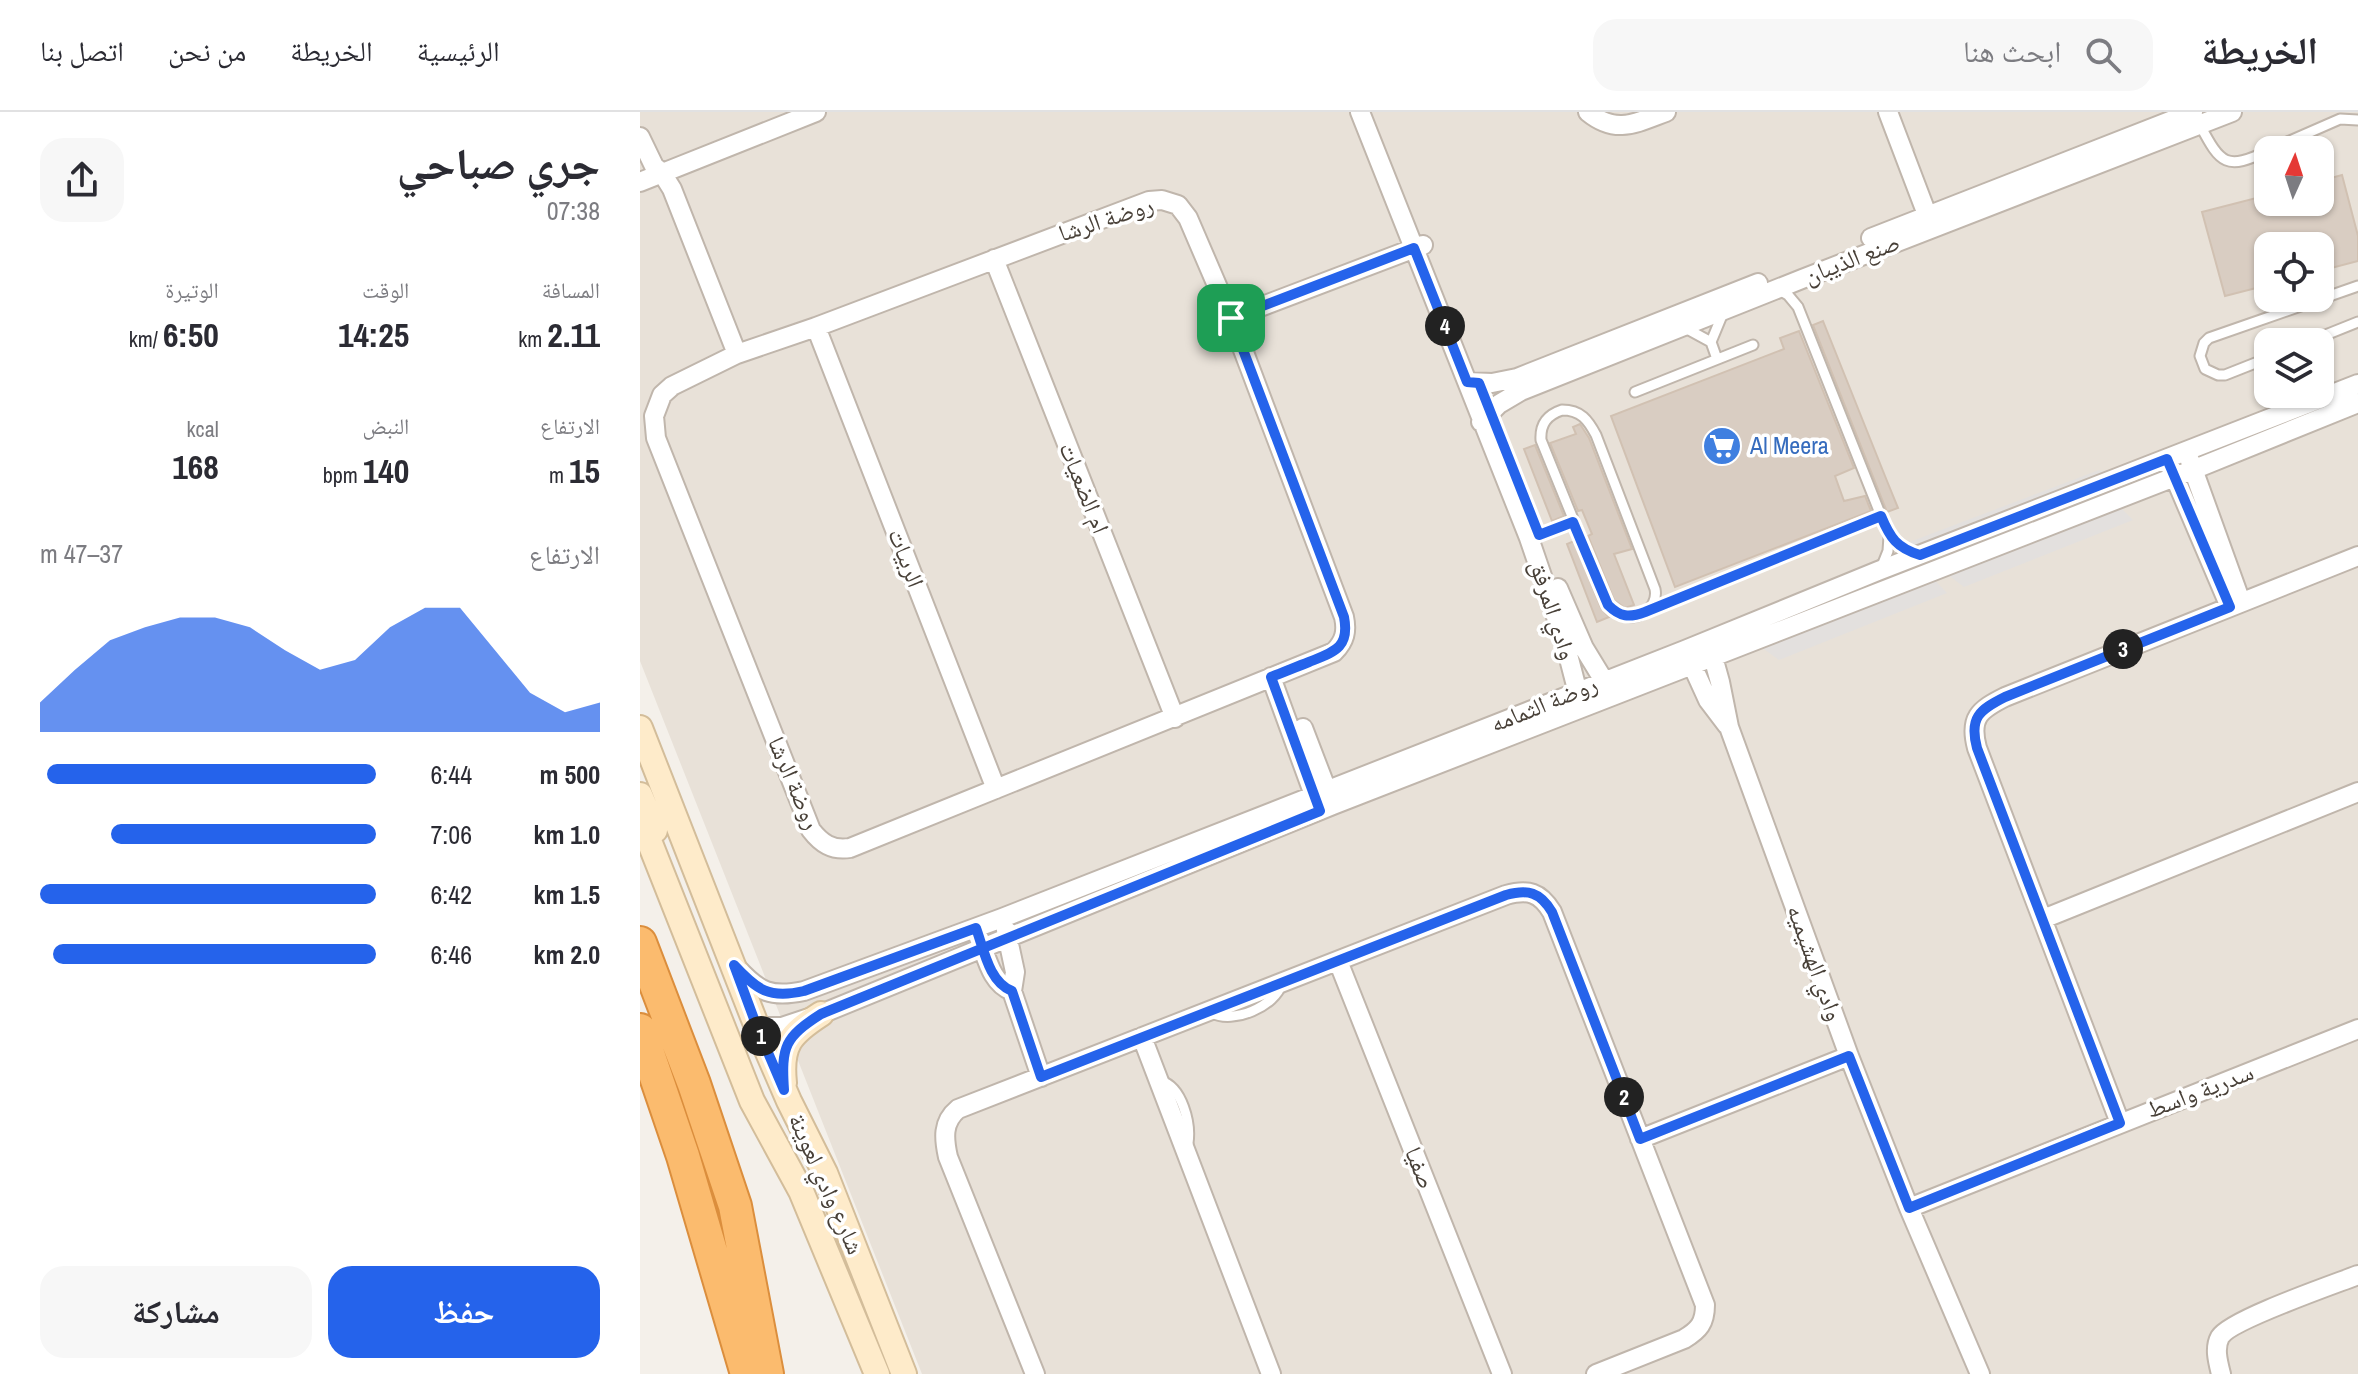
<!DOCTYPE html>
<html lang="ar">
<head>
<meta charset="utf-8">
<style>
  body { margin:0; font-family:"Archivo Narrow","Noto Naskh Arabic",sans-serif; background:#f7f7f7; color:#2b2b33; direction:rtl; height:100vh; display:flex; flex-direction:column; font-size:30px; white-space:nowrap }
  * { box-sizing:border-box; margin:0 }
  p { font-size:26px; color:#7c7c81 }
  .icon { flex:none; width:44px; height:44px; fill:none; stroke:currentColor; stroke-width:2; stroke-linecap:round; stroke-linejoin:round }
  .map { position:relative; flex:1; overflow:hidden; direction:ltr }
  .details { display:flex; flex-direction:column; background:#fff; width:640px }
  .details>* { flex:none }
  .needle { width:52px; rotate:3deg }
  .tools { position:absolute; left:1614px; top:24px; display:grid; gap:16px }
  .tools a { display:grid; place-items:center; width:80px; height:80px; border-radius:16px; background:#fff; box-shadow:0 2px 6px #0004; font-size:40px }
  .pin { position:absolute; display:grid; place-items:center; width:68px; height:68px; color:#fff; margin:-34px; border-radius:16px; box-shadow:0 4px 12px #0006 }
  .km { position:absolute; width:40px; height:40px; margin:-20px; border-radius:50%; background:#222; color:#fff; font-size:22px; line-height:40px; text-align:center }
  .round { display:grid; place-items:center; flex:none; width:84px; height:84px; border-radius:24px; background:#f7f7f7 }
  .head { display:flex; align-items:center; justify-content:space-between; height:136px; padding:0 40px }
  h1 { font-size:44px; font-weight:700; line-height:60px }
  .stats { display:grid; grid-template-columns:repeat(3,1fr); gap:12px; height:136px; padding:8px 40px }
  .stats div { display:grid; align-content:center }
  .stats b { font-size:34px; font-weight:700 }
  .stats small { font-size:22px; font-weight:400 }
  .stats p { font-size:22px }
  .chart { height:224px; padding:16px 40px }
  .chart p { display:flex; justify-content:space-between }
  .chart svg { width:100%; height:144px; margin-top:8px; fill:#2563eb; opacity:.7 }
  .primary-button { display:flex; gap:16px; margin-top:auto; padding:16px 40px }
  .primary-button a { flex:1; height:92px; border-radius:24px; background:#2563eb; color:#fff; font-size:32px; font-weight:700; line-height:92px; text-align:center }
  .primary-button a+a { background:#f7f7f7; color:#2b2b33 }
  ul { padding:0 40px; list-style:none; font-size:26px }
  li { display:grid; grid-template-columns:128px 96px 1fr; align-items:center; height:60px }
  li i { height:20px; border-radius:10px; background:#2563eb }
  header { display:flex; align-items:center; gap:48px; box-sizing:border-box; height:112px; padding:0 40px; background:#fff; border-bottom:2px solid #e1e1e2 }
  header strong { font-size:38px }
  nav { display:flex; gap:44px; margin-inline-start:auto; font-size:28px }
  .search { width:560px; height:72px; background:#f7f7f7; display:flex; align-items:center; gap:20px; box-sizing:border-box; padding:0 28px; border-radius:24px; color:#7c7c81; font-size:30px }
  main { display:flex; flex:1; min-height:0 }
  .map>svg:first-child { display:block }
  .residential { fill:#e8e1d8; fill-rule:evenodd }
  .parking { fill:#e3e0de }
  .building { fill:#d9cdc2; stroke:#d1c1b2; stroke-width:2 }
  .lines { fill:none; stroke-linecap:round; stroke-linejoin:round }
  .lane-casing { stroke:#c0b6ac; stroke-width:13 }
  .street-casing { stroke:#c0b6ac; stroke-width:22 }
  .secondary-casing { stroke:#d3bd9a; stroke-width:28 }
  .highway-casing { stroke:#db8e3d; stroke-width:36 }
  .lane { stroke:#fff; stroke-width:9 }
  .street { stroke:#fff; stroke-width:18 }
  .secondary { stroke:#feebca; stroke-width:24 }
  .highway { stroke:#fbbb6e; stroke-width:32 }
  .route-casing { stroke:#fff; stroke-width:16 }
  .route { stroke:#2563eb; stroke-width:10 }
  .labels { text-anchor:middle; stroke-width:7; stroke-linejoin:round; paint-order:stroke }
  .street-label { font-size:24px; fill:#484038; stroke:#fff }
  .shop-label { font-size:24px; fill:#366cbe; stroke:#fff; text-anchor:start }
</style>
</head>
<body>
<header>
<strong>الخريطة</strong>
<div class="search"><svg class="icon" aria-label="search" viewBox="0 0 24 24"><circle cx="10" cy="10" r="6"/><path d="M15 15l6 6"/></svg>ابحث هنا</div>
<nav><a>الرئيسية</a><a>الخريطة</a><a>من نحن</a><a>اتصل بنا</a></nav>
</header>
<main>
<div class="map">
<svg width="1718" height="1262" viewBox="0 0 1718 1262">
  <rect width="100%" height="100%" fill="#f4f0ea"/>
  <path class="residential" d="M0 0H1718V1262H282L0 549ZM1628 38H1680V90H1628ZM1628 134H1680V186H1628ZM1628 230H1680V282H1628Z"/>
  <path class="parking" d="M1459 358 1477 367 1284 442 1267 431Z
    M1479 394 1493 408 1324 475 1299 456Z
    M1288 461 1307 481 1139 548 1113 529Z"/>
  <path class="building" d="M1702 63 1718 124V149L1680 159V134H1628V173L1585 184 1562 100 1628 83V90H1680V69Z
    M1183 209 1247 369 1258 396 1247 400 1173 213Z
    M1159 219 1214 356 1195 364 1204 389 1225 384 1231 399 1035 475 971 304 1144 237 1140 226Z
    M940 312 949 326 992 437 974 442 994 493 985 496 974 488 948 424 952 422 942 398 938 399 910 331 936 322 933 315Z
    M895 333 924 404 912 409 884 337Z
    M934 429 961 496 969 505 957 510 927 432Z"/>
  <g class="lines">
    <defs>
      <path id="lane" d="M1560 13C1581 53 1586 58 1628 39
        M1629 38 1700 7 1718 8
        M1139 178 1148 183 1158 195 1249 424 1248 439 1242 454
        M1042 217 1049 218 1071 230
        M1668 230 1718 210
        M1628 246 1585 263H1578L1565 257 1560 244 1564 231 1569 226 1718 174
        M1077 247 1071 230 1083 201
        M995 280 1113 233
        M922 298C941 298 948 308 956 323L1015 477C1019 496 996 512 979 502 976 501 971 495 968 493L901 328C900 312 907 303 922 298Z
        M1249 424 1260 434 1276 442
        M889 426 933 410
        M1011 497 1241 404
        M572 901C593 912 635 895 642 871
        M521 969C542 975 551 1011 548 1031"/>
      <path id="street" d="M720 0 889 426 925 531 940 589
        M948 0C976 23 996 11 1026 0
        M1248 0 1291 113
        M0 25 14 54 22 61 32 77 97 242
        M0 70 176 0
        M522 88 538 93 548 106 591 206 704 505C707 519 705 529 694 540L210 736C192 739 181 731 171 718L16 326 14 304 22 283 32 274 97 242 176 215 509 89Z
        M1231 126 1553 0
        M354 147 535 606
        M591 206 783 133
        M176 215 356 677
        M827 270 852 271 877 266 1118 171
        M841 310 859 292 881 279 1162 167 1592 0
        M1549 346 1601 490
        M1530 354 1590 495
        M918 476 944 536 969 577
        M1070 534 1080 570 1089 615 1209 944 1269 1096 1340 1262
        M1047 542 1068 588 1087 613
        M631 565 678 694
        M663 616 691 689
        M1403 807 1718 680
        M366 818 375 860 372 879 401 965
        M339 826C347 846 351 871 372 879
        M698 849 862 1262
        M97 856C119 880 131 886 164 879L362 806 1045 538 1238 459 1718 272
        M117 915H142L181 902 693 693 1555 357 1718 291
        M502 925 631 1262
        M1480 1011 1337 636C1329 606 1339 598 1365 585L1718 444
        M1000 1027 1209 944
        M1269 1096 1718 917
        M395 1262 308 1045C304 1027 302 1010 318 997L866 783C888 777 900 780 912 800L1065 1193C1065 1211 1059 1218 1044 1227L956 1262
        M1581 1262C1578 1250 1574 1236 1580 1225 1590 1208 1695 1172 1718 1163"/>
      <path id="secondary" d="M0 616 117 915 149 989 185 1061 264 1262
        M0 683 15 718
        M0 706 112 989 161 1079 237 1262
        M144 971C140 933 150 922 181 902"/>
      <path id="highway" d="M0 831 54 972 95 1094 127 1262
        M0 918 43 1044 107 1262"/>
    </defs>
    <use href="#lane" class="lane-casing"/>
    <use href="#street" class="street-casing"/>
    <use href="#secondary" class="secondary-casing"/>
    <use href="#highway" class="highway-casing"/>
    <use href="#lane" class="lane"/>
    <use href="#street" class="street"/>
    <use href="#secondary" class="secondary"/>
    <use href="#highway" class="highway"/>
  </g>
  <g class="lines">
    <defs>
      <path id="route" d="M591 206 704 505C710 536 694 540 669 550 656 555 644 560 631 565L680 699 181 902C145 925 141 934 144 978L117 915 94 853C117 878 129 887 164 879L336 816C344 838 349 870 372 879L401 965 866 783C888 777 900 780 912 800L1000 1027 1209 944 1269 1096 1480 1011 1337 636C1329 606 1339 598 1365 585L1590 495 1527 347 1280 443C1257 436 1250 426 1241 404L1005 500C989 506 980 505 968 493L933 410 899 423 839 271 827 270 774 136 591 206"/>
    </defs>
    <use href="#route" class="route-casing"/>
    <use href="#route" class="route"/>
  </g>
  <defs>
    <symbol id="supermarket-disc" viewBox="-11 -11 22 22"><circle r="9.5" fill="#3f7fe0" stroke="#fff"/><path d="M-6-5.5h2.5l.6 2H6L4.5 2H-2.5L-4.4-4H-6ZM-1.5 3.2a1.3 1.3 0 1 0 .1 0ZM3 3.2a1.3 1.3 0 1 0 .1 0Z" fill="#fff"/></symbol>
  </defs>
  <g fill-rule="evenodd">
    <use href="#supermarket-disc" x="1060" y="312" width="44" height="44"/>
  </g>
  <g class="labels">
    <g class="street-label">
      <text transform="translate(466 107) rotate(-18)" y="8">روضة الرشا</text>
      <text transform="translate(1212 147) rotate(-21)" y="8">صنع الذيبان</text>
      <text transform="translate(444 376) rotate(68)" y="8">ام الضعيات</text>
      <text transform="translate(266 446) rotate(69)" y="8">الربيات</text>
      <text transform="translate(913 498) rotate(72)" y="8">وادي المرفق</text>
      <text transform="translate(904 592) rotate(-22)" y="8">روضة الثمامه</text>
      <text transform="translate(154 671) rotate(67)" y="8">روضة الرشا</text>
      <text transform="translate(1175 851) rotate(70)" y="8">وادي الهشيميه</text>
      <text transform="translate(1560 979) rotate(-21)" y="8">سدرية واسط</text>
      <text transform="translate(780 1056) rotate(68)" y="8">صفيا</text>
      <text transform="translate(186 1072) rotate(66)" y="8">شارع وادي لعوينة</text>
    </g>
    <g class="shop-label">
      <text x="1110" y="342">Al Meera</text>
    </g>
  </g>
</svg>
<div class="tools">
<a><svg class="needle" viewBox="-14 -14 28 28"><path d="M0-13l5 13h-10z" fill="#e53935"/><path d="M0 13l5-13h-10z" fill="#7c7c81"/></svg></a>
<a><svg class="icon" aria-label="locate" viewBox="0 0 24 24"><circle cx="12" cy="12" r="6"/><path d="M12 2v4M12 18v4M2 12h4M18 12h4"/></svg></a>
<a><svg class="icon" aria-label="layers" viewBox="0 0 24 24"><path d="M12 4l9 5-9 5-9-5zM3 14l9 5 9-5"/></svg></a>
</div>
<div class="pin" style="left:591px;top:206px;background:#1e9e55"><svg class="icon" aria-label="arrive" viewBox="0 0 24 24"><path d="M6 21V4h12l-3 4 3 4H6"/></svg></div>
<b class="km" style="left:121px;top:924px">1</b>
<b class="km" style="left:984px;top:985px">2</b>
<b class="km" style="left:1483px;top:537px">3</b>
<b class="km" style="left:805px;top:214px">4</b>
</div>
<section class="details">
<div class="head"><div><h1>جري صباحي</h1><p>07:38</p></div><a class="round"><svg class="icon" aria-label="share" viewBox="0 0 24 24"><path d="M12 15V3M7 8l5-5 5 5M5 13v7h14v-7"/></svg></a></div>
<div class="stats">
<div><p>المسافة</p><b>2.11<small> km</small></b></div>
<div><p>الوقت</p><b>14:25</b></div>
<div><p>الوتيرة</p><b>6:50<small> /km</small></b></div>
</div>
<div class="stats">
<div><p>الارتفاع</p><b>15<small> m</small></b></div>
<div><p>النبض</p><b>140<small> bpm</small></b></div>
<div><p>kcal</p><b>168</b></div>
</div>
<div class="chart"><p><span>الارتفاع</span>37–47 m</p>
<svg viewBox="0 0 160 44" preserveAspectRatio="none"><path d="M0 44V35L10 25L20 16L30 12L40 9L50 9L60 12L70 19L80 25L90 22L100 12L110 6L120 6L130 19L140 32L150 38L160 35V44z"/></svg>
</div>
<ul>
<li><b>500 m</b>6:44<i style="width:98%"></i></li>
<li><b>1.0 km</b>7:06<i style="width:79%"></i></li>
<li><b>1.5 km</b>6:42<i style="width:100%"></i></li>
<li><b>2.0 km</b>6:46<i style="width:96%"></i></li>
</ul>
<div class="primary-button"><a>حفظ</a><a>مشاركة</a></div>
</section>
</main>
</body>
</html>
